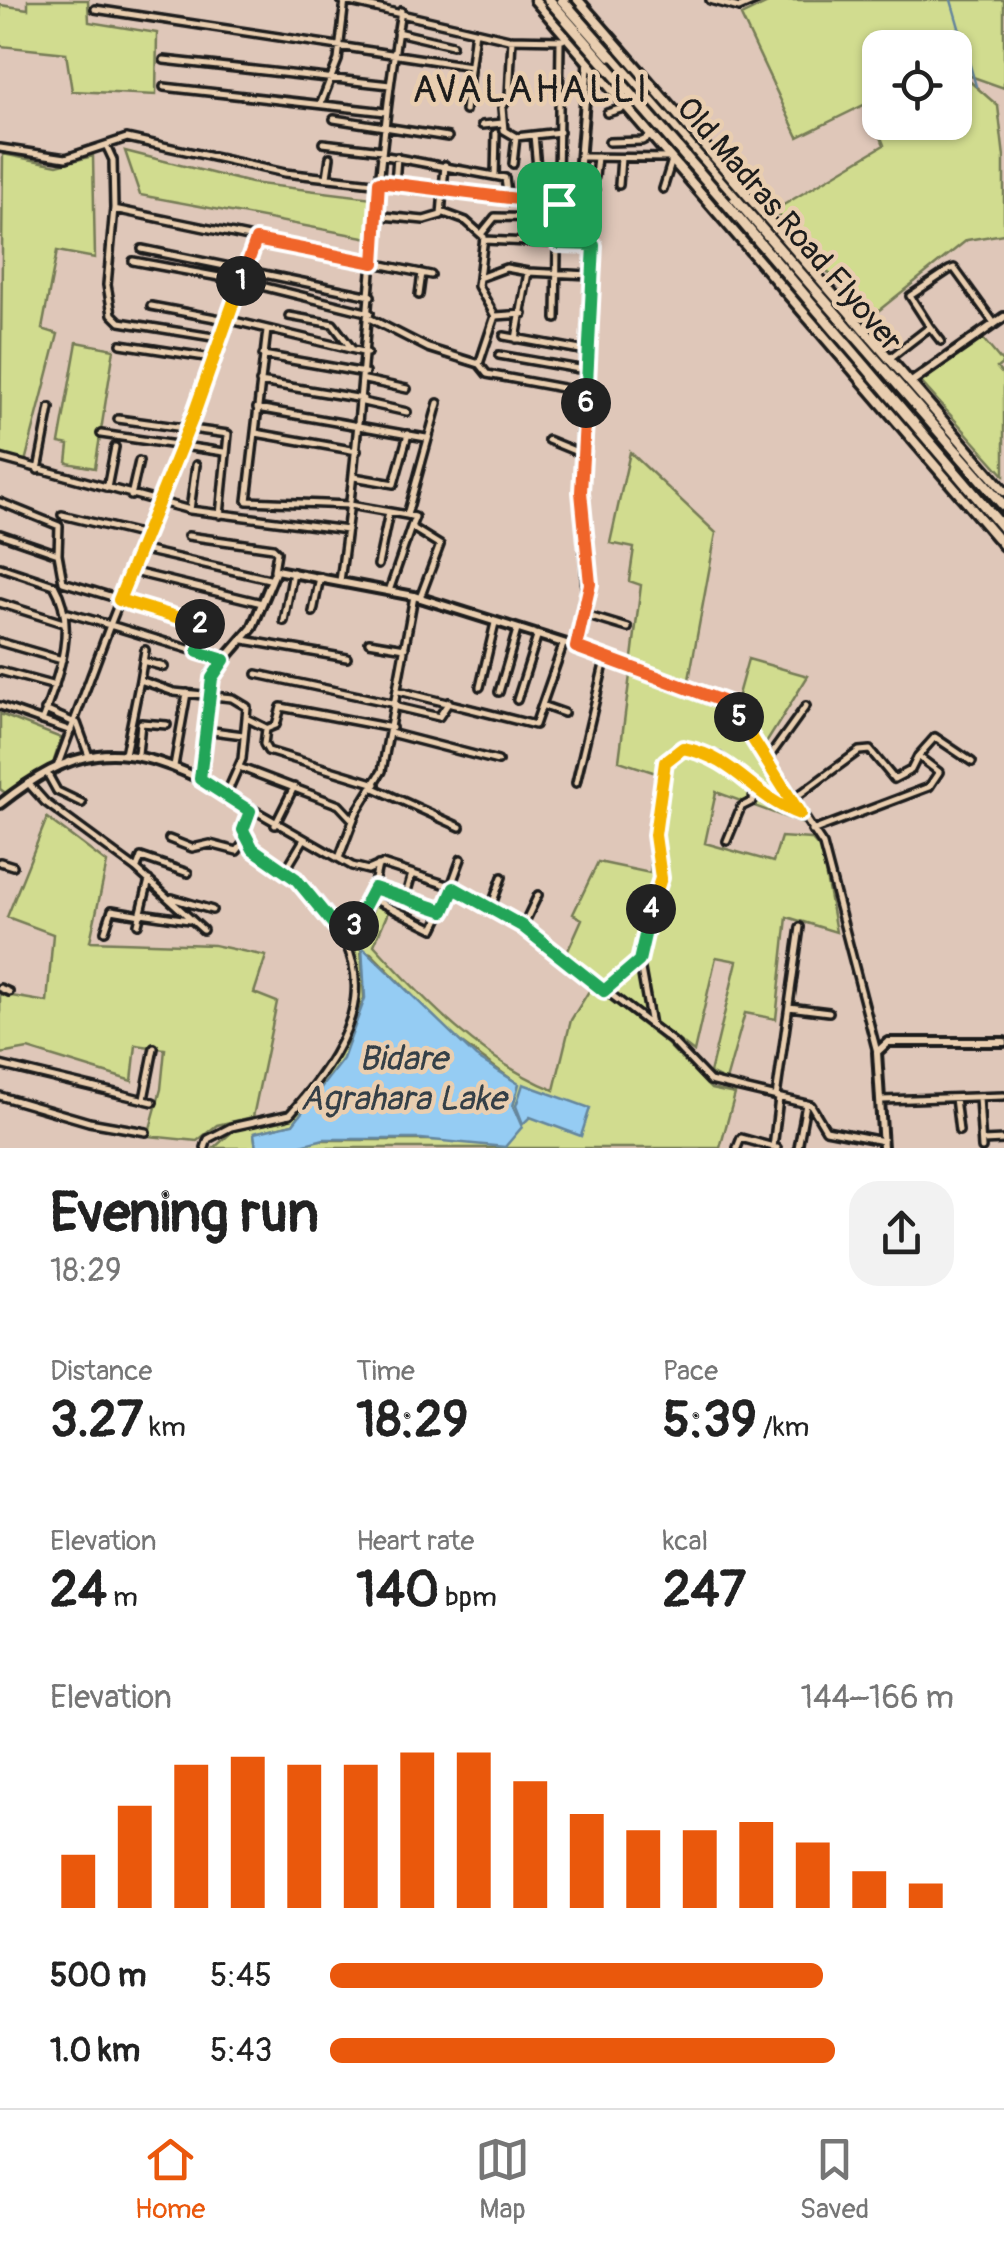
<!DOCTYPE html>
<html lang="en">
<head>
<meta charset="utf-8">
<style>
  body { margin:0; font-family:Pangolin,sans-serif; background:#f2f2f2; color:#222; height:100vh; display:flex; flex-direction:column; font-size:38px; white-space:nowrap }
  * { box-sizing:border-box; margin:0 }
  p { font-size:32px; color:#767676 }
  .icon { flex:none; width:55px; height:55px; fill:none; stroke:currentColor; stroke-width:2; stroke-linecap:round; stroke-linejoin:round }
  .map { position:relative; height:1148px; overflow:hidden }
  .sheet { display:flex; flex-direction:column; background:#fff; flex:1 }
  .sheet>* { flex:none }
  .buttons { position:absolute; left:862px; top:30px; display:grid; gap:20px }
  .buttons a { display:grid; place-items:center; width:110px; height:110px; border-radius:20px; background:#fff; box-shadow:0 2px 8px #0004; font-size:50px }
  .pin { position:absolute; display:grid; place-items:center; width:85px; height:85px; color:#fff; margin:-42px; border-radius:20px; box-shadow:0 5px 15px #0006 }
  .km { position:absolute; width:50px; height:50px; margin:-25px; border-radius:50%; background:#222; color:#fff; font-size:28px; line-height:50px; text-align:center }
  .round { display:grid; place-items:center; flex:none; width:105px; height:105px; border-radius:30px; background:#f2f2f2 }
  .headline { display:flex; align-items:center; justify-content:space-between; height:170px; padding:0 50px }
  h1 { font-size:55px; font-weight:700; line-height:75px }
  .stats { display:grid; grid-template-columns:repeat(3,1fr); gap:15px; height:170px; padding:10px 50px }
  .stats div { display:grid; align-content:center }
  .stats b { font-size:50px; font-weight:700 }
  .stats small { font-size:28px; font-weight:400 }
  .stats p { font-size:28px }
  .chart { height:280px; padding:20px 50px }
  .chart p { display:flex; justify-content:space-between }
  .chart svg { width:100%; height:180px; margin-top:10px; stroke:#ea580c; stroke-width:6 }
  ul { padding:0 50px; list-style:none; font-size:32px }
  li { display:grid; grid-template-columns:160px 120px 1fr; align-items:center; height:75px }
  li i { height:25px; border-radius:12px; background:#ea580c }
  .tab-bar { display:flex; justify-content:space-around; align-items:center; height:140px; border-top:2px solid #e0e0e0; background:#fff; font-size:28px; color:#767676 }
  .tab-bar a { display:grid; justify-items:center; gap:5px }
  .tab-bar .selected { color:#ea580c }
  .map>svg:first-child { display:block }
  .green { fill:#d1dc8f; stroke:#767c56; stroke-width:2.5; fill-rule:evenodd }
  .water { fill:#95ccf3; stroke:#65869d; stroke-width:2.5 }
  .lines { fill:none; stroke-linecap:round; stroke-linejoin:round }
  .stream { stroke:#65869d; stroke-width:2.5 }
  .minor-casing { stroke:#1c1c1c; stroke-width:12 }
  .tertiary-casing { stroke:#1c1c1c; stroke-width:14 }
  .primary-casing { stroke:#1c1c1c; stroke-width:15 }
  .trunk-casing { stroke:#1c1c1c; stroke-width:16 }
  .minor { stroke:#e9ceb0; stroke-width:5 }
  .tertiary { stroke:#e9ceb0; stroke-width:6 }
  .primary { stroke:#e9ceb0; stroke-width:8 }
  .trunk { stroke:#e9ceb0; stroke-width:9 }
  .trunk-bridge-casing { stroke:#1c1c1c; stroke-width:16; stroke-linecap:butt }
  .trunk-bridge { stroke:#e9ceb0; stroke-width:9 }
  .split-1-casing { stroke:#fff; stroke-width:20 }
  .split-2-casing { stroke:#fff; stroke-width:20 }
  .split-3-casing { stroke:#fff; stroke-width:20 }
  .split-4-casing { stroke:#fff; stroke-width:20 }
  .split-5-casing { stroke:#fff; stroke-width:20 }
  .split-6-casing { stroke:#fff; stroke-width:20 }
  .split-7-casing { stroke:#fff; stroke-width:20 }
  .split-1 { stroke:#f0652b; stroke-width:12 }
  .split-2 { stroke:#f5b400; stroke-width:12 }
  .split-3 { stroke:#22a559; stroke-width:12 }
  .split-4 { stroke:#22a559; stroke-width:12 }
  .split-5 { stroke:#f5b400; stroke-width:12 }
  .split-6 { stroke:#f0652b; stroke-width:12 }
  .split-7 { stroke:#22a559; stroke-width:12 }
  .labels { text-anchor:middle; stroke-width:9; stroke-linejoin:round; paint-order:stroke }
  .street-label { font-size:32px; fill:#1c1c1c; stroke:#e9ceb0 }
  .water-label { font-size:35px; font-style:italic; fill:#343f47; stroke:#e9ceb0 }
  .quarter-label { font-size:38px; letter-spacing:2.5px; fill:#1c1c1c; stroke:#e9ceb0 }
</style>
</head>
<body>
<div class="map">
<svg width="1004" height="1148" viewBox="0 0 1004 1148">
  <rect width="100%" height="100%" fill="#dfc7b9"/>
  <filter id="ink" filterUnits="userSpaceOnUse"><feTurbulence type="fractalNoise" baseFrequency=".01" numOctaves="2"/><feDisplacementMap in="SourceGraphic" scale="20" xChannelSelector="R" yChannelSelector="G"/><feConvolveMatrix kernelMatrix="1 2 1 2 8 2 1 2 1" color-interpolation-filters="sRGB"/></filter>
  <g filter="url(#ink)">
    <path class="green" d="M28 0H88L89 22 157 33 156 95 72 91 66 53 0 46V5L28 9Z
      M774 0H1004V88L959 72 998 106 1004 157V234L967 240 868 319 775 210 884 145 868 103 798 137 741 16ZM880 48H955V122H880Z
      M125 151 251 183 373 198 369 238 140 195Z
      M3 154 57 165 93 156 95 258 57 251 42 329 58 334 25 462 0 454Z
      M983 339 1003 363 997 368 1004 376V475L921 382Z
      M77 342 114 349 95 468 67 463 69 445 59 443Z
      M630 452 716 533 688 685 631 666 641 585 629 581 634 548 610 543Z
      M748 659 808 676 765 745 736 702Z
      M630 675 724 710 801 823 716 792 705 843 773 862 781 837 811 839 821 850 836 932 787 917 776 1019 745 1013 726 1081 710 1073 737 961 716 957 694 1052 566 955 582 919 573 914 598 862 650 873 656 773 619 761Z
      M0 714 61 738 52 767 7 794 0 789Z
      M47 818 107 863 90 941 214 945 266 956 254 993 277 1002 253 1117 217 1125 197 1141 148 1136 161 1089 165 1049 136 1045 132 1081 28 1049 0 1054V994L47 1002 53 934 7 917Z
      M375 905 389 910 374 945C425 1001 482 1061 554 1090L571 1020 592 986 666 1043 711 1089 735 1094 720 1148H290L312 1140H439L522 1127 513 1106 518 1084 452 1036 371 953 361 950 364 998 343 1059 293 1124 254 1133 256 1148H214L234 1130 287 1120 323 1079 350 1031 360 979 355 947Z"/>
    <path class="water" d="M362 947 476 1057 519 1084 513 1106 522 1127 505 1147 421 1139H324L290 1148H256L254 1133 293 1124 343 1059 365 998Z
      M523 1084 590 1108 581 1136 530 1117 523 1124 516 1106Z"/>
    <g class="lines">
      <path class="stream" d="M951 0 976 86"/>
      <defs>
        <path id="minor" d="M341 0 509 39 563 40
          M710 0 739 8 757 0
          M95 9 470 66
          M397 32 452 45
          M512 39 509 96 502 108 504 130 516 137 560 132
          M164 60 390 85
          M164 87 386 112
          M321 103 338 60 345 0
          M465 111 475 31
          M607 113 627 107
          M334 119 448 137
          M482 125 503 123
          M534 135 537 168
          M609 142 642 141 652 136
          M323 143 382 150
          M106 145 113 160 114 209 431 275
          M0 148 66 158 127 138 285 173 559 204
          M381 155 505 178 508 201
          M581 157 671 158
          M513 164 516 137
          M495 176 496 133
          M327 177 330 157
          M595 177 597 157
          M395 184 397 157
          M619 185 621 158
          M663 189 672 160
          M114 208 107 285 112 314 120 322 219 338
          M444 213 466 221 484 237 478 286 495 316 479 364
          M383 216 424 220 441 215 445 165
          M572 218 594 219
          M482 233 495 217 559 218
          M485 240 592 245
          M142 249 371 296
          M133 261 241 281 370 313
          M479 278 506 268 528 272
          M419 295 422 273
          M151 306 226 320
          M289 316 333 324 352 349
          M496 316 523 314
          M369 318 428 348 479 364 487 374 584 392
          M226 319 367 353
          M556 319 560 42
          M930 327 941 341
          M267 330 247 501 350 505 407 515 438 403
          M504 336 586 351
          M516 339 528 272 590 275
          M121 344 212 358
          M263 355 365 373
          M499 355 585 370
          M890 358 930 327 910 296 949 270 954 268 994 323
          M365 380 407 389
          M260 382 363 399
          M363 402 407 412
          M257 408 426 438
          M118 419 228 434 220 515
          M256 433 357 451
          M101 434 224 452
          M548 440 582 454
          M0 458 190 510 347 530
          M38 470 50 408
          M354 477 394 484 408 434
          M107 488 115 447
          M131 496 139 461
          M0 502 59 526 58 554
          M190 510 196 465
          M62 515 144 535
          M407 515 415 517 411 527 440 545 420 598
          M0 534 58 554 63 582 199 623 204 630 197 652
          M188 536 273 548 277 552 274 570
          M139 549 269 579
          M378 565 389 512
          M0 567 54 585C79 628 57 679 42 721
          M130 571 262 603
          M340 581C367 391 370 200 401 11
          M389 591 411 527
          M0 603 63 623
          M313 612 320 577
          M585 615 628 628
          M284 621 293 572
          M244 640 347 658
          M0 642 62 660
          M369 642 405 648
          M576 647 730 705 823 845 877 1052
          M145 650 140 680 174 692 232 698 247 707 242 759 226 795
          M224 660 110 625 194 414 256 240
          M143 661 164 667
          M0 671 55 686
          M257 674 396 704
          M480 687 495 623
          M399 691 535 725 563 645
          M499 692 517 630
          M517 700 537 637
          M0 706 71 731
          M544 706 564 713
          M397 707 439 717 449 702
          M45 710 75 723
          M248 719 266 728
          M77 723 89 756
          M205 730 243 735
          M390 733 498 761
          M125 754 140 680
          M138 754 141 723 167 725
          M767 760 806 706
          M174 766 187 693
          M57 767 110 625 68 613
          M239 767 339 805 353 820
          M47 773 57 791 82 803
          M200 779 352 866 368 870 382 864 450 886 508 916 672 1041 710 1081 811 1105 826 1130 883 1141
          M28 783 45 802 136 869 203 930
          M576 783 605 660
          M376 784 268 751 264 744 266 729 276 725 281 707 392 728
          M374 788 460 827
          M755 789 798 813
          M792 800 859 751 870 750 894 779 911 770 918 756
          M275 825 294 787
          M812 831 929 787 939 772 918 756 935 737 972 762
          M169 839 192 848 210 844 237 851 246 840
          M339 858 356 813 382 771 414 596
          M0 862 13 866
          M137 868 141 857 188 873
          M285 871 303 841
          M451 886 461 859
          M374 888 444 911
          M172 898 212 910
          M371 898 434 929 454 888
          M405 898 412 874
          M491 907 502 877
          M141 913 189 920
          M138 924 149 880
          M523 926 538 895
          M105 931 112 910 141 915
          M343 936 371 898 378 865
          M640 964 651 1025
          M0 988 9 992
          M603 991 639 961 661 878 655 835 665 762 679 749 719 757 754 789 753 801 741 807 727 841
          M789 1007 829 1012
          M0 1065 153 1102
          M0 1096 89 1122 146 1132
          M776 1097 800 927
          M979 1097 982 1148
          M955 1098 959 1131
          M144 1099 154 1048
          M882 1100 1004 1096
          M982 1141 1004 1140
          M205 1148 208 1139 231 1127 290 1114C362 1031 388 965 298 881 280 864 251 856 243 830L250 811
          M737 1148 741 1138 777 1148
          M773 1148 779 1098
          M798 1148 806 1104"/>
        <path id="tertiary" d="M910 383 1004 317
          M0 804C72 747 118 739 200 779L212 674 252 628 276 570 414 596 576 647C597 591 580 538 581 481 582 384 593 287 594 190L579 174 588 62
          M883 1148 877 1052 888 1042H1004"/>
        <path id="primary" d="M535 0 1004 546
          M578 0 1004 491"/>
        <path id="trunk" d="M611 56 1004 506
          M726 203 1004 529"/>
      </defs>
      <use href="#minor" class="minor-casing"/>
      <use href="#tertiary" class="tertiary-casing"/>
      <use href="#primary" class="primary-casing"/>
      <use href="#trunk" class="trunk-casing"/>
      <use href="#minor" class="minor"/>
      <use href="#tertiary" class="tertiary"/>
      <use href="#primary" class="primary"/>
      <use href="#trunk" class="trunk"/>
      <defs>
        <path id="trunk-bridge" d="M549 0 726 203
          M562 0 611 56"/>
      </defs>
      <use href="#trunk-bridge" class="trunk-bridge-casing"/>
      <use href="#trunk-bridge" class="trunk-bridge"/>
    </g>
  </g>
  <g class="lines" filter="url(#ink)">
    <defs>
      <path id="split-1" d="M241 281 256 240 374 263 379 182 559 204"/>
      <path id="split-2" d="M200 624 119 600 194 414 241 281"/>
      <path id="split-3" d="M200 624 204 630 198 652 224 660 212 678 200 779 250 811 243 830 253 849 296 879 343 936 354 926"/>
      <path id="split-4" d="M354 926 374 888 444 911 454 888 522 926 604 991 639 961 651 909"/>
      <path id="split-5" d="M651 909 661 878 655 835 665 762 683 748C737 758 752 797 800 814L739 717"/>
      <path id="split-6" d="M586 403 581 492 590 584 576 647 730 704 739 717"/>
      <path id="split-7" d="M559 204 558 244 594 245 586 403"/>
    </defs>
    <use href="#split-1" class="split-1-casing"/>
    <use href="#split-2" class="split-2-casing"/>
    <use href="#split-3" class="split-3-casing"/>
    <use href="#split-4" class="split-4-casing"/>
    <use href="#split-5" class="split-5-casing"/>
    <use href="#split-6" class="split-6-casing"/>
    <use href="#split-7" class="split-7-casing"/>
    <use href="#split-1" class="split-1"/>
    <use href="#split-2" class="split-2"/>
    <use href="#split-3" class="split-3"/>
    <use href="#split-4" class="split-4"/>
    <use href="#split-5" class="split-5"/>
    <use href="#split-6" class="split-6"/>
    <use href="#split-7" class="split-7"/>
  </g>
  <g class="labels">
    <g class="street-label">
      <text transform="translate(790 224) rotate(49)" y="11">Old Madras Road Flyover</text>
    </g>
    <g class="water-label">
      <text x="403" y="1070">Bidare<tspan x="403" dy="40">Agrahara Lake</tspan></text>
    </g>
    <g class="quarter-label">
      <text x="531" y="102">AVALAHALLI</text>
    </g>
  </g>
</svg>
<div class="buttons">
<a><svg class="icon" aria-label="locate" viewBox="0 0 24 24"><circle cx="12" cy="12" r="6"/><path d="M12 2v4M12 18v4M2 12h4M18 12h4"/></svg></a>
</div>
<div class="pin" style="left:559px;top:204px;background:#1e9e55"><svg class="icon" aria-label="arrive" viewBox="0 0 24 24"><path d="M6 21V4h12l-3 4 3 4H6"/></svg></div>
<b class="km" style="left:241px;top:281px">1</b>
<b class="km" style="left:200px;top:624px">2</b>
<b class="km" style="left:354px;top:926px">3</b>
<b class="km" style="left:651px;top:909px">4</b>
<b class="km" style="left:739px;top:717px">5</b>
<b class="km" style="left:586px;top:403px">6</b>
</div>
<section class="sheet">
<div class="headline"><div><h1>Evening run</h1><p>18:29</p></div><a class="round"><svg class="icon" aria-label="share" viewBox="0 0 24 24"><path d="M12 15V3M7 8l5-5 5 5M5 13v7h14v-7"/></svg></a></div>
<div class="stats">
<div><p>Distance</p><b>3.27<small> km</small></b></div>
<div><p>Time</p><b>18:29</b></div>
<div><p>Pace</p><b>5:39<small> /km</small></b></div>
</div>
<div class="stats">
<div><p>Elevation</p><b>24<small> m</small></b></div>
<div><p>Heart rate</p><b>140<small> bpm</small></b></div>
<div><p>kcal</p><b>247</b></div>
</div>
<div class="chart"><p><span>Elevation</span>144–166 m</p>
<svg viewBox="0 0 160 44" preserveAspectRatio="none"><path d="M5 44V31M15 44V19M25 44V9M35 44V7M45 44V9M55 44V9M65 44V6M75 44V6M85 44V13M95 44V21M105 44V25M115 44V25M125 44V23M135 44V28M145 44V35M155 44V38"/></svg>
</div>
<ul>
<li><b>500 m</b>5:45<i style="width:79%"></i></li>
<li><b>1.0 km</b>5:43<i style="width:81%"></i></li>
</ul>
</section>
<nav class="tab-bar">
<a class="selected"><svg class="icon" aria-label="home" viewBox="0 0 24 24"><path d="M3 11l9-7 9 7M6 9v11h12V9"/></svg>Home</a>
<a><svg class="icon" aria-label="map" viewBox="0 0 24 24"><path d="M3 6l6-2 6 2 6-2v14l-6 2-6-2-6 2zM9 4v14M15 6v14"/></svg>Map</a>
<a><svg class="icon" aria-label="saved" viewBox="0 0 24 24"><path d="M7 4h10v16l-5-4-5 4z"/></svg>Saved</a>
</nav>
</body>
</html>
